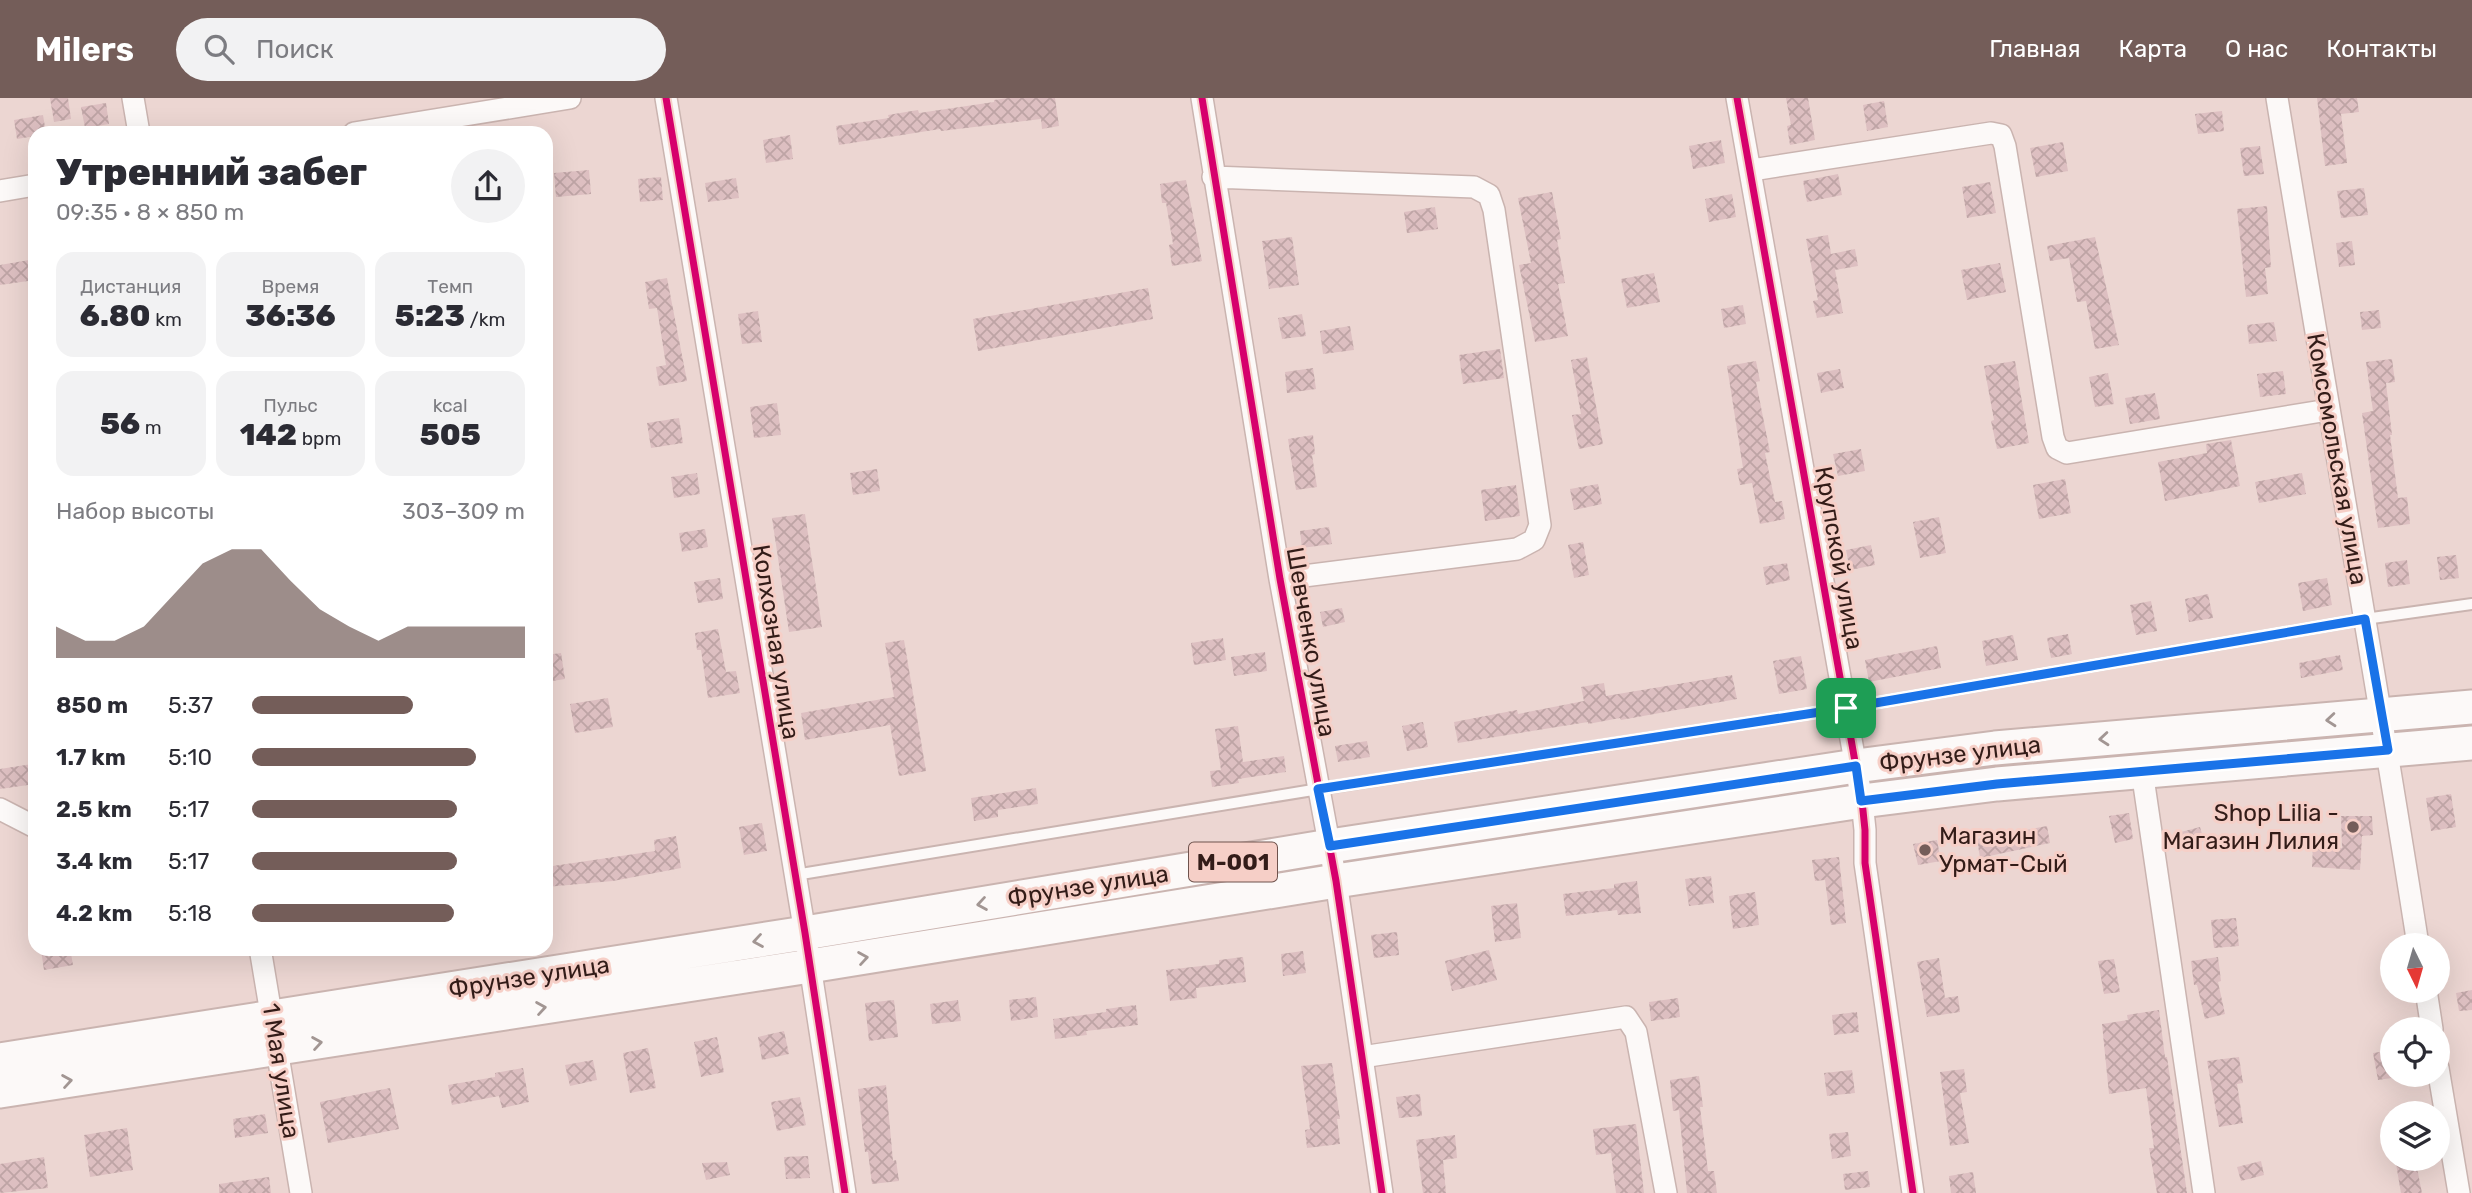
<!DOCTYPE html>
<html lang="ru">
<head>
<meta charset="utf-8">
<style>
  body { margin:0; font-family:Rubik,sans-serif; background:#f2f2f3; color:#2b2b33; height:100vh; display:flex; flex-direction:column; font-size:26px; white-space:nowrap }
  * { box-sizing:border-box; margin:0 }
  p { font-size:23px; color:#7c7c81 }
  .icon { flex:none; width:38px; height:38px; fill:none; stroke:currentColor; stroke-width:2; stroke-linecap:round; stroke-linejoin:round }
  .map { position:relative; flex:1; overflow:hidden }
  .details { position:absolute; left:28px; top:28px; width:525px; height:830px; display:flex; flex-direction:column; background:#fff; border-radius:21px; box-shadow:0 7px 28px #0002 }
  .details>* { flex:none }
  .needle { width:46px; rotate:175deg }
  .fabs { position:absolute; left:2380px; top:835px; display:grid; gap:14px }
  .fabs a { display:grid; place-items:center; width:70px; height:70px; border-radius:50%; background:#fff; box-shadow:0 7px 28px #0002; font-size:35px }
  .pin { position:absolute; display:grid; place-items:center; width:60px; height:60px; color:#fff; margin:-30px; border-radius:14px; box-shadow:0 4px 10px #0006 }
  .round { display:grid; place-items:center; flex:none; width:74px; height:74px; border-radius:37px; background:#f2f2f3 }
  .headline { display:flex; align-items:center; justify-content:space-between; height:119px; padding:0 28px }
  h1 { font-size:38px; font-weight:800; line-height:52px }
  .figures { display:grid; grid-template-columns:repeat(3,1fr); gap:10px; height:119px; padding:7px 28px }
  .figures div { display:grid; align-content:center; border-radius:18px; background:#f2f2f3; text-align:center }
  .figures b { font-size:30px; font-weight:800 }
  .figures small { font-size:19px; font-weight:400 }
  .figures p { font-size:19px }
  .chart { height:196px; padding:14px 28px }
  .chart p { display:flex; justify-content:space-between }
  .chart svg { width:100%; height:126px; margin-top:7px; fill:#745d59; opacity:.7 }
  ul { padding:0 28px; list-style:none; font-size:23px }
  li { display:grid; grid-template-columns:112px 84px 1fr; align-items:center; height:52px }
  li i { height:18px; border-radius:9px; background:#745d59 }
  header { display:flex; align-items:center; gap:42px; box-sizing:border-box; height:98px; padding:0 35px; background:#745d59; color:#fff }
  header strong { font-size:33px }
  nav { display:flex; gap:38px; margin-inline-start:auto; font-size:24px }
  .search { width:490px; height:63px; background:#f2f2f3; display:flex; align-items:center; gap:18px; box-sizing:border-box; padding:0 24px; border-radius:38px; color:#7c7c81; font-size:26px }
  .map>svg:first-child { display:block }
  .building { fill:url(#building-cross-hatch) }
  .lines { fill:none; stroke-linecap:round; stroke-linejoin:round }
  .lane-casing { stroke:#cab4b0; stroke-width:14 }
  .street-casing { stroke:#cab4b0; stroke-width:24 }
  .primary-casing { stroke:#cab4b0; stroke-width:37 }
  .lane { stroke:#fcf9f8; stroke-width:10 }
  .street { stroke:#fcf9f8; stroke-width:21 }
  .primary { stroke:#fcf9f8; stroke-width:33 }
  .cycleway-casing { stroke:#f6cfc7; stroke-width:11 }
  .cycleway { stroke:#d6006c; stroke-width:7 }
  .oneway { stroke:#a29693 }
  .route-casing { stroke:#fff; stroke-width:14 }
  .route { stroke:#1a73e8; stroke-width:9 }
  .poi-dot { fill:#745d59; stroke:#f6cfc7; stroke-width:2.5 }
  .labels { text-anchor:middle; stroke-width:6; stroke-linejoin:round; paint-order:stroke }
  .shield { fill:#f6cfc7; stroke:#6e524c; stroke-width:2 }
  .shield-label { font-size:23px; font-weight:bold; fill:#331c18 }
  .street-label { font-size:24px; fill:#331c18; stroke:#f6cfc7 }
  .poi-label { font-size:24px; fill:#331c18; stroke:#f6cfc7; text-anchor:end }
</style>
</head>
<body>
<header>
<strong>Milers</strong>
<div class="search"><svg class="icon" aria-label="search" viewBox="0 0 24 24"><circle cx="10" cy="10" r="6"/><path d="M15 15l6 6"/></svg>Поиск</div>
<nav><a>Главная</a><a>Карта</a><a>О нас</a><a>Контакты</a></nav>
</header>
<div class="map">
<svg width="2472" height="1095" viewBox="0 0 2472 1095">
  <defs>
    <pattern id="building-cross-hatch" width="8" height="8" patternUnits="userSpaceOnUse" patternTransform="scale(1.75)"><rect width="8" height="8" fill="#ddbfc1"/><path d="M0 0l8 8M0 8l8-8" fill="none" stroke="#bea4a5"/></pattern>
  </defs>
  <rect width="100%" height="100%" fill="#ecd6d2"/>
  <path class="building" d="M50 0H68L71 21 54 24Z
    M1008 0H1055L1059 28 1042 31 1041 21 941 33 940 31 839 47 836 28 889 20 888 17 918 12 919 15 994 4V2Z
    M1786 0H1808L1815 42 1790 47 1787 28 1791 27Z
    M2317 0H2357L2359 14 2341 16 2347 65 2325 68Z
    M1884 3 1888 29 1867 33 1863 7Z
    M106 5 109 26 85 30 81 9Z
    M2222 13 2224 33 2198 36 2195 16Z
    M43 17 46 35H35V38L17 41 14 22Z
    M790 37 793 61 766 65 763 42Z
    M1721 42 1725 65 1693 71 1689 48Z
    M2063 44 2068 73 2036 79 2030 50Z
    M2260 48 2264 76 2244 78 2240 50Z
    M589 72 591 96 556 99 554 75Z
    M1838 76 1842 97 1807 104 1803 83Z
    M661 79 663 102 640 104 638 81Z
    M736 80 739 100 708 104 705 85Z
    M1186 82 1202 163 1172 168 1169 147 1173 146 1166 105H1162L1160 86Z
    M1990 84 1996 115 1967 120 1962 89Z
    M2364 90 2368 117 2341 120 2337 93Z
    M1552 94 1561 141 1557 142 1565 185 1558 186 1568 238 1535 244 1519 167 1531 165 1518 100Z
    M1732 96 1736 119 1709 124 1705 101Z
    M2267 108 2271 169 2265 170 2268 196 2246 199 2237 111Z
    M1435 109 1438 131 1407 135 1404 114Z
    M1828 137 1831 156 1855 151 1858 168 1835 172 1843 215 1817 220 1813 203 1818 202 1806 141Z
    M1292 139 1299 187 1269 191 1262 143Z
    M2095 139 2119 247 2095 251 2086 203 2077 204 2069 160 2050 163 2047 148Z
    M2352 143 2355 167 2339 169 2336 145Z
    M35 161V182L0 187V167Z
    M2000 165 2006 194 1967 202 1961 172Z
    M1654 175 1660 204 1627 210 1621 181Z
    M667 180 687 283 659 288 656 269 666 267 657 210 649 211 645 184Z
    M1148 190 1153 221 978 253 973 221Z
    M1743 207 1746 226 1724 230 1721 211Z
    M2379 212 2381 230 2362 232 2360 214Z
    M758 213 762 244 742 246 738 216Z
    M1302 216 1306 238 1282 241 1278 220Z
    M2274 224 2277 243 2249 246 2247 227Z
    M1350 228 1354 252 1323 256 1320 233Z
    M1500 251 1504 280 1463 286 1459 257Z
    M1587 259 1603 346 1579 351 1572 317 1581 316 1571 262Z
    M2392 261 2395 284 2386 285 2392 337H2390L2398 400 2407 399 2410 426 2378 430 2362 315 2373 313 2366 264Z
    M1756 263 1760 283 1756 284 1770 354 1765 355 1775 404 1782 403 1785 421 1760 426 1752 385 1740 387 1737 371 1743 370 1727 268Z
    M2015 263 2029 345 1997 351 1991 323 1994 322 1984 268Z
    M1313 270 1316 291 1287 295 1285 274Z
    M1840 271 1844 290 1821 295 1817 275Z
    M2283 273 2286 296 2260 299 2257 276Z
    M2108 275 2114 306 2095 309 2089 279Z
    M2155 295 2160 321 2130 326 2125 300Z
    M777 305 781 337 754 340 750 309Z
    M679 320 683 345 651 350 647 325Z
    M1313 337 1315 356 1312 357 1317 389 1296 392 1288 341Z
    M2231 342 2240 388 2165 403 2158 364 2207 355 2206 346Z
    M1861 351 1865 373 1838 378 1833 356Z
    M877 371 880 393 853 397 850 375Z
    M697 375 700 396 674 400 671 379Z
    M2302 375 2306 396 2259 405 2255 384Z
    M2065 381 2071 415 2039 421 2033 387Z
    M1598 386 1602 406 1574 412 1570 391Z
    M1516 387 1520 418 1485 423 1481 392Z
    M805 416 822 529 789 534 772 420Z
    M1939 419 1946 455 1920 460 1913 424Z
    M1329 429 1332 446 1302 450 1300 433Z
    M705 431 708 449 682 454 679 435Z
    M1583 444 1589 477 1574 480 1568 447Z
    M1871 447 1875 467 1850 472 1846 452Z
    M2456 457 2459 480 2440 482 2437 459Z
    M2407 462 2410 486 2388 489 2385 465Z
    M1787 465 1790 482 1766 487 1763 469Z
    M720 480 723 501 698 505 694 484Z
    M2327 480 2332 507 2303 513 2298 485Z
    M2208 496 2213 520 2189 524 2185 501Z
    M2151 503 2157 533 2136 537 2130 507Z
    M1342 510 1345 524 1323 529 1320 514Z
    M718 531 726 574 736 573 740 595 708 600 701 552H697L695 535Z
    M2068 536 2072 556 2051 560 2047 540Z
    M2013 537 2018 562 1986 568 1982 543Z
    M1223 540 1226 562 1194 567 1191 545Z
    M904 542 926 673 899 678 890 627 805 642 801 615 894 599 885 545Z
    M1937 548 1941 570 1869 584 1865 562Z
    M1265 554 1267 573 1234 578 1231 559Z
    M561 555 565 581 546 584V557Z
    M2340 557 2343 572 2301 580 2299 565Z
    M1801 558 1807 591 1779 596 1773 563Z
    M1732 577 1737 601 1621 622 1620 620 1588 626V624L1458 645 1454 624 1517 612 1518 616 1584 603 1581 589 1604 585 1606 598Z
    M608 600 613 629 575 635 570 606Z
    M1423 624 1428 649 1407 653 1402 628Z
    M1238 628 1243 664 1284 658 1286 674 1238 681 1239 685 1212 689 1210 673 1221 672 1215 631Z
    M1367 643 1370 659 1338 664 1335 648Z
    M32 666 35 686 0 691V671Z
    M1036 690 1038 706 998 712V719L974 723 971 700Z
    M2451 696 2456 729 2431 733 2426 700Z
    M2129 715 2133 741 2115 745 2109 718Z
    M2341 718H2372L2373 737 2362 738 2360 772 2312 769 2313 748 2342 750Z
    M762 725 767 753 744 757 739 729Z
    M2047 728 2050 745 1980 760 1977 741Z
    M2200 729 2204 743 2181 749 2177 735Z
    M676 738 681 770 613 783 546 789V769L655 753 654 742Z
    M1937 742 1941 763 1918 767 1913 746Z
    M1839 759 1846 825 1831 827 1825 782 1815 783 1812 762Z
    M1711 778 1714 805 1689 808 1685 781Z
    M1637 783 1641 815 1618 817 1617 812 1566 818 1563 796 1614 790V786Z
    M1755 794 1759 827 1733 831 1729 798Z
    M1517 805 1521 840 1495 844 1491 808Z
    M2236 820 2239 848 2214 850 2211 822Z
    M1397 834 1399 857 1374 860 1371 837Z
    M51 850H70L73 867 44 872 41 852Z
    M1489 852 1497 882 1452 893 1445 863Z
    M1303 853 1306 875 1283 878 1281 856Z
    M1243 859 1246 884 1196 890 1197 900 1170 903 1166 872 1219 866V862Z
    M2218 859 2221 883 2218 884 2225 916 2205 921 2197 887H2194L2191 863Z
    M1939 860 1945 900 1958 898 1960 914 1927 919 1917 864Z
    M2114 861 2120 894 2104 896 2098 863Z
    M2472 892V912L2459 913 2456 895Z
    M1036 899 1038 919 1011 923 1009 902Z
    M1678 900 1680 919 1651 923 1649 904Z
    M894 902 898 939 869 943 865 905Z
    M958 902 961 923 932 926 930 906Z
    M1136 907 1138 927 1086 933 1087 937 1055 941 1053 921 1106 914V911Z
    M2159 912 2165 959H2167L2187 1095H2157L2149 1050H2154L2146 990 2109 996 2102 926 2128 922 2127 917Z
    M1857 914 1859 934 1834 937 1832 917Z
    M784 933 789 956 762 962 758 939Z
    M717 939 724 974 701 979 694 944Z
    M648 950 656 990 630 995 623 955Z
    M2392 952V980L2378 982 2373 955Z
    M2239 959 2243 985 2237 986 2243 1025 2219 1029 2207 963Z
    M593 962 597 982 570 988 565 967Z
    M1332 965 1340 1021H1337L1340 1046 1307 1050 1305 1032 1310 1031 1301 968Z
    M523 970 529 1004 502 1010 499 998 452 1007 448 987 495 979V975Z
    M1964 971 1967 994 1960 995 1969 1045 1950 1048 1940 974Z
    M1852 972 1855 995 1827 998 1824 975Z
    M1699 978 1703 1009H1700L1708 1073H1714L1717 1095H1687L1679 1012 1673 1013 1670 982Z
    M886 987 893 1063 896 1062 899 1083 872 1086 868 1054H865L858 991Z
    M390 990 399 1031 328 1045 320 1004Z
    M1420 996 1422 1018 1399 1020 1396 999Z
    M800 999 806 1027 777 1033 771 1004Z
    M265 1016 268 1035 235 1040 233 1021Z
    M1636 1026 1644 1095H1616L1611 1055 1596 1057 1593 1031Z
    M127 1030 133 1072 90 1079 84 1037Z
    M1848 1034 1851 1058 1832 1061 1829 1036Z
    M1455 1037 1457 1060 1443 1062 1446 1095H1423L1416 1042Z
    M808 1058 810 1080 786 1081 784 1059Z
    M44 1059 48 1090 0 1095V1066Z
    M2395 1060H2415L2422 1095H2401Z
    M2261 1063 2264 1077 2241 1083 2237 1069Z
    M727 1064 730 1077 706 1082 702 1065Z
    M1868 1073 1870 1089 1845 1092 1843 1076Z
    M1973 1074 1976 1095H1951L1949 1078Z
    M269 1079 271 1095H219V1086Z"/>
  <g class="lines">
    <defs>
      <path id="lane" d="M795 777 1319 691 1846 610 2365 521 2472 506"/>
      <path id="street" d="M133 0 139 35
        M666 0 805 835 845 1095
        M1202 0 1280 481 1336 783 1382 1095
        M1737 0 1862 703 1865 732V765L1913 1095
        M2277 0C2323 283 2374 564 2418 847
        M354 35 570 0
        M1752 72 1991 35 2001 37 2005 48 2053 339 2057 350 2067 355 2328 312
        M1213 79 1474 89 1489 97 1494 112 1540 427 1534 442 1517 451 1280 481
        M0 93 35 87
        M2142 673 2204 1095
        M0 711 35 729
        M260 850 301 1095
        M2426 892 2432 931
        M1362 959 1626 919 1636 934 1666 1095
        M2438 970 2459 1095"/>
      <path id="primary" d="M0 962 805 835 1330 748 1856 668 1995 650 2472 609
        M0 993 810 868 1336 783 1862 703 1997 686 2472 645"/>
    </defs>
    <use href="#lane" class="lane-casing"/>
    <use href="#street" class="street-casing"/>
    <use href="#primary" class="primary-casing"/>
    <use href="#lane" class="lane"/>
    <use href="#street" class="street"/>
    <use href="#primary" class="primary"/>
    <defs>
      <path id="cycleway" d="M666 0 805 835 845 1095
        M1202 0 1280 481 1336 783 1382 1095
        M1737 0 1862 703 1865 732V765L1913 1095"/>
    </defs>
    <use href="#cycleway" class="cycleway-casing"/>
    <use href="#cycleway" class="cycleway"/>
  </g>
  <defs><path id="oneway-chevron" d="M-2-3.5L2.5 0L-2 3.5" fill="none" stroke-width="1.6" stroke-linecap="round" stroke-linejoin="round" transform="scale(1.75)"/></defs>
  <g class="oneway">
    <use href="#oneway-chevron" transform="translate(2331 622) rotate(175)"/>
    <use href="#oneway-chevron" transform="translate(2104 641) rotate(175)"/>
    <use href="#oneway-chevron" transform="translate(982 806) rotate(171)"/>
    <use href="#oneway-chevron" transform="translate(758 843) rotate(171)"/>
    <use href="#oneway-chevron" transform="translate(863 860) rotate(-9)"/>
    <use href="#oneway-chevron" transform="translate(541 910) rotate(-9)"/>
    <use href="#oneway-chevron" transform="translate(317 945) rotate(-9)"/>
    <use href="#oneway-chevron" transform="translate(67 983) rotate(-9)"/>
  </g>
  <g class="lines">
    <defs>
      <path id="route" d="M2365 521 2388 652 1997 686 1861 703 1856 668 1330 748 1318 691 1846 610Z"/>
    </defs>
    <use href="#route" class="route-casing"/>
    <use href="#route" class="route"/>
  </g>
  <g class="poi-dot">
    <circle cx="2353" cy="729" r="7"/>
    <circle cx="1925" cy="752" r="7"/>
  </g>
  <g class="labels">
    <rect class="shield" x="1189" y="744.5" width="88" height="39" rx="5"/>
    <g class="shield-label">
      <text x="1233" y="772">M-001</text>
    </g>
    <g class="street-label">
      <text transform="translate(2337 361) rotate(80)" y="8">Комсомольская улица</text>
      <text transform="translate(1839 460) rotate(80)" y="8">Крупской улица</text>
      <text transform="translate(776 544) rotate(81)" y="8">Колхозная улица</text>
      <text transform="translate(1311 544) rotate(80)" y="8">Шевченко улица</text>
      <text transform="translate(1960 656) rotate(-7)" y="8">Фрунзе улица</text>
      <text transform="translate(1088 788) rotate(-9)" y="8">Фрунзе улица</text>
      <text transform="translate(529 879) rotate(-9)" y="8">Фрунзе улица</text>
      <text transform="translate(281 973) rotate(81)" y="8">1 Мая улица</text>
    </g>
    <g class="poi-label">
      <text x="2339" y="723">Shop Lilia -<tspan x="2339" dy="28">Магазин Лилия</tspan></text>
      <text x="1939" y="746" text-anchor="start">Магазин<tspan x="1939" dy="28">Урмат-Сый</tspan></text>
    </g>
  </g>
</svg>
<div class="fabs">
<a><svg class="needle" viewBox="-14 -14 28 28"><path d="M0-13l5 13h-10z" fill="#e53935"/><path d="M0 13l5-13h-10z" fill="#7c7c81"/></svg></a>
<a><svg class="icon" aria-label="locate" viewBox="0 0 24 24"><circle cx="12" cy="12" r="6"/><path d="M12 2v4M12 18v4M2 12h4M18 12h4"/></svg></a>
<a><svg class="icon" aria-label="layers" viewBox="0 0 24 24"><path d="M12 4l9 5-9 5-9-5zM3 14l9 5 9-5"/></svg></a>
</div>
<div class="pin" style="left:1846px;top:610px;background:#1e9e55"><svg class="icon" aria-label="arrive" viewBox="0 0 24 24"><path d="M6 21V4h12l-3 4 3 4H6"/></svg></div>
<section class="details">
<div class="headline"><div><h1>Утренний забег</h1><p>09:35 · 8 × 850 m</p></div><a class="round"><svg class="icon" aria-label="share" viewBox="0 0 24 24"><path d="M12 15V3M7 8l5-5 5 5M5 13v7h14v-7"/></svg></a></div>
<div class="figures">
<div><p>Дистанция</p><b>6.80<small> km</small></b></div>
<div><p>Время</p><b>36:36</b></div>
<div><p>Темп</p><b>5:23<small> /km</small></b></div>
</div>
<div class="figures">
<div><b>56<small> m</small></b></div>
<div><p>Пульс</p><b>142<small> bpm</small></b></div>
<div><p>kcal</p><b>505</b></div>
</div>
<div class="chart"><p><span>Набор высоты</span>303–309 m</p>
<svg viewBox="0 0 160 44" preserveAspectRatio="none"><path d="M0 44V33L10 38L20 38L30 33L40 22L50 11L60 6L70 6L80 17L90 27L100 33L110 38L120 33L130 33L140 33L150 33L160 33V44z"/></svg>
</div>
<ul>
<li><b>850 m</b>5:37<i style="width:59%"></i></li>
<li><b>1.7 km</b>5:10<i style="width:82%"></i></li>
<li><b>2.5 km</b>5:17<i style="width:75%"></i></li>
<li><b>3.4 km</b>5:17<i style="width:75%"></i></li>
<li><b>4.2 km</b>5:18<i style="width:74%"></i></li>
</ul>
</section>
</div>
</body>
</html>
